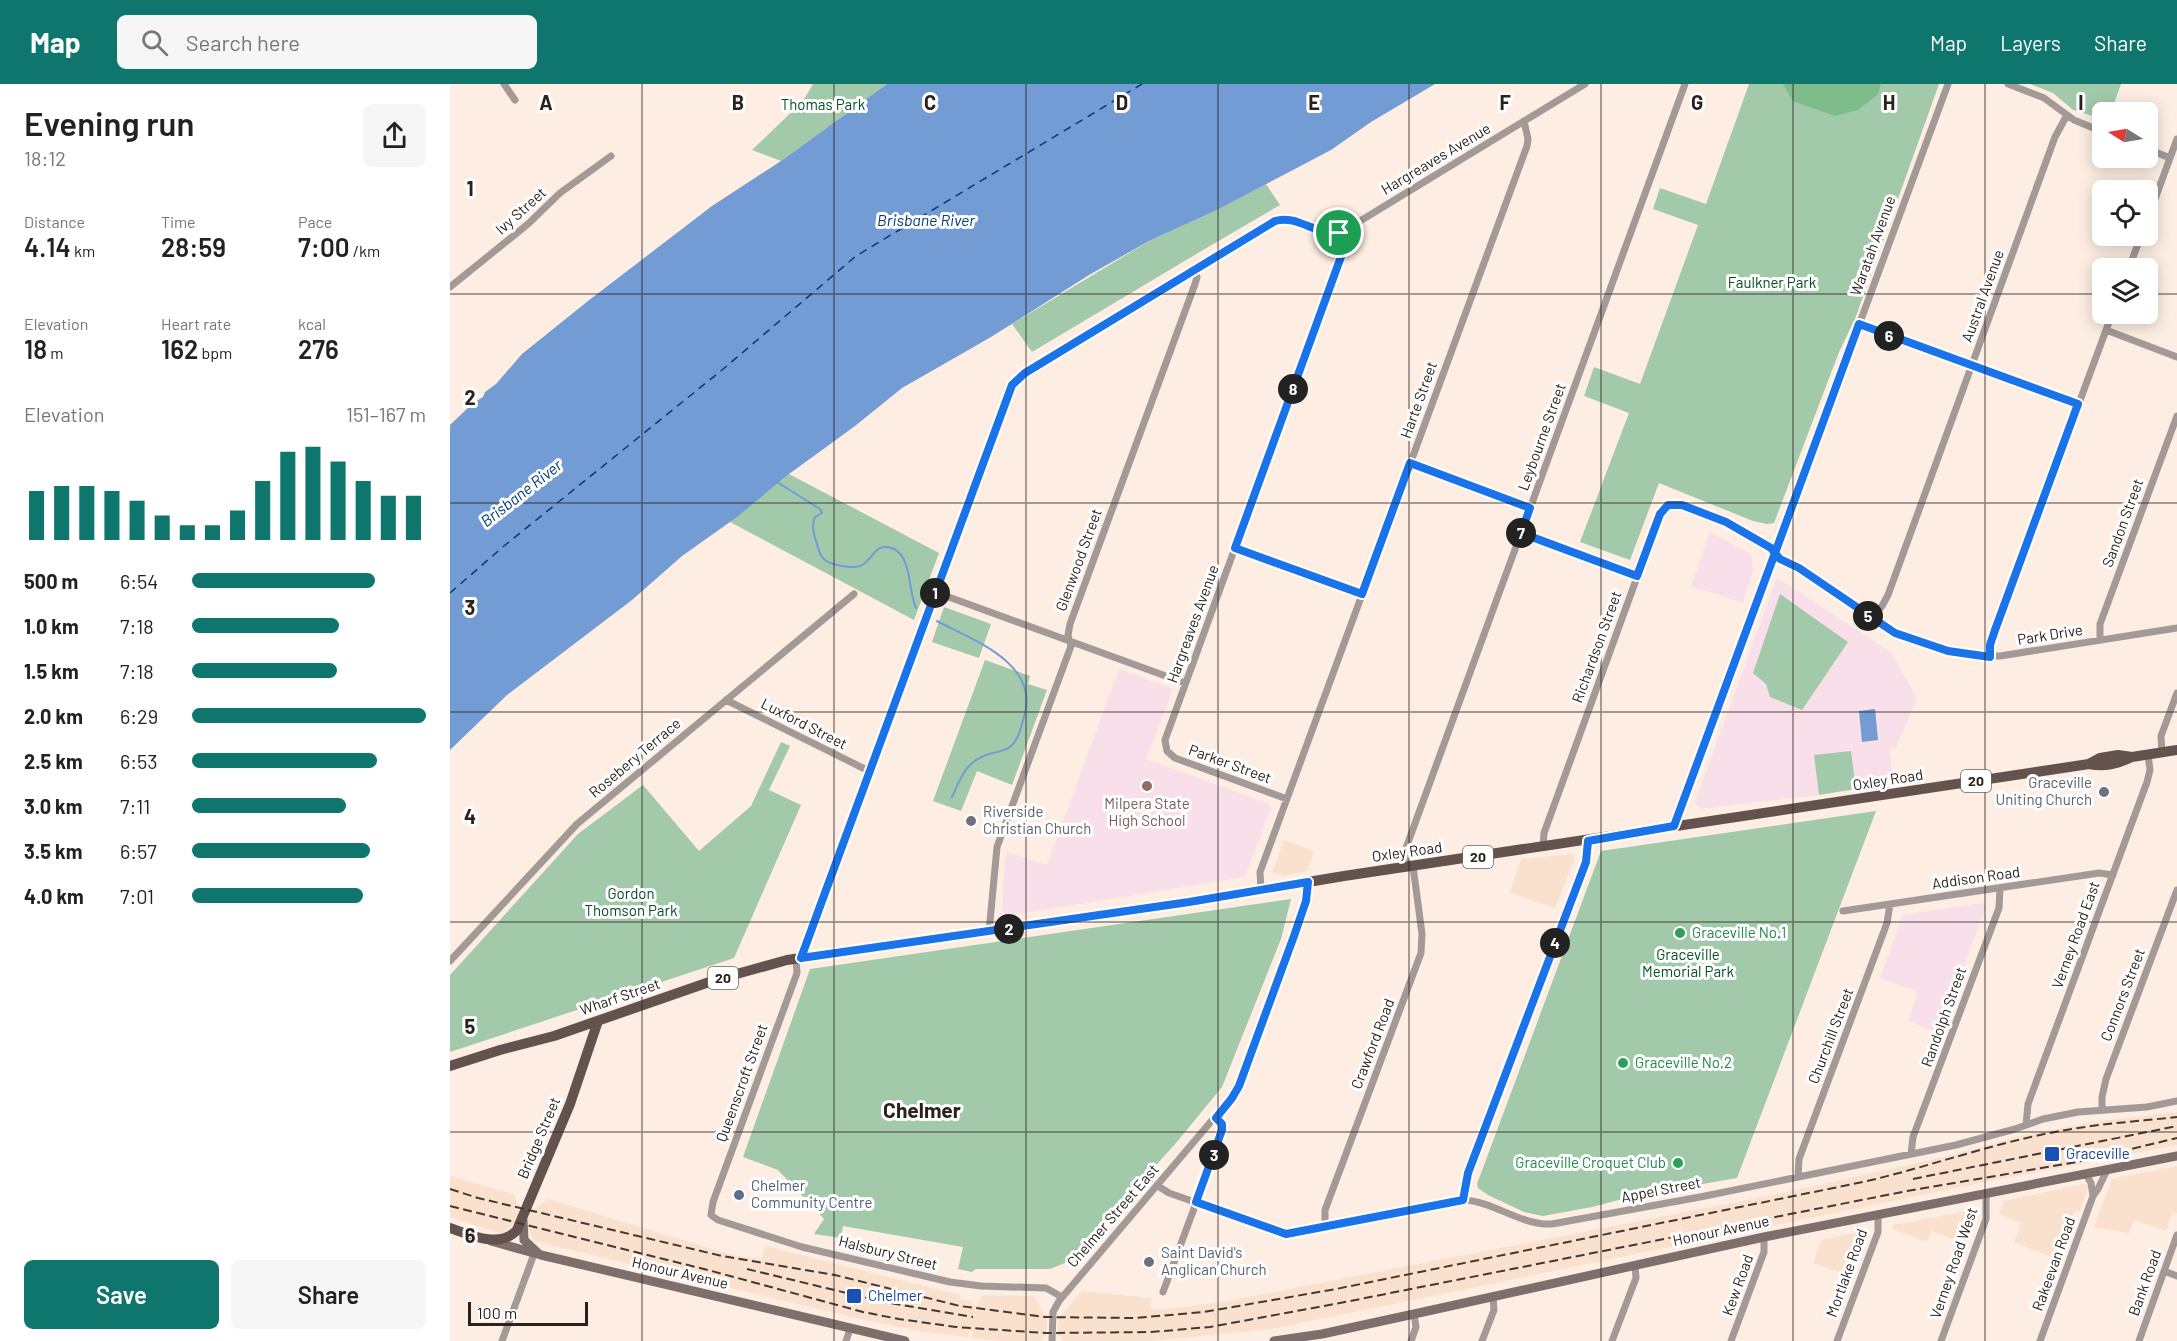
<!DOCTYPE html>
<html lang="en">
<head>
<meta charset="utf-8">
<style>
  body { margin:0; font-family:Barlow,sans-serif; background:#f6f6f6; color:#222; height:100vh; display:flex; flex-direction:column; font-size:22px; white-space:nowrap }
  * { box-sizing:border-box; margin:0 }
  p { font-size:20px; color:#767676 }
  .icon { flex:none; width:33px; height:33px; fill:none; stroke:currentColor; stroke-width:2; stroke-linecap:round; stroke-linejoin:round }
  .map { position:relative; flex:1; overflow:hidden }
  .details { display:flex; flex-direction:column; background:#fff; width:450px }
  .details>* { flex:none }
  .needle { width:39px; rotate:281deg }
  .controls { position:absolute; left:1642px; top:18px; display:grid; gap:12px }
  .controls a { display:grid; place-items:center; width:66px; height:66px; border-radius:9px; background:#fff; box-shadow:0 3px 15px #0003; font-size:30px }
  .scale { position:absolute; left:18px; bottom:15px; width:120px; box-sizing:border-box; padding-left:6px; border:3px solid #2a231d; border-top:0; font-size:16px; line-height:21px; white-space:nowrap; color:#2a231d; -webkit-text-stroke:4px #fff; paint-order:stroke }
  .pin { position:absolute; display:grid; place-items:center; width:51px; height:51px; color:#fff; margin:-26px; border:3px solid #fff; border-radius:50%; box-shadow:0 2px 6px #0007 }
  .km { position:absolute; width:30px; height:30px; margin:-15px; border-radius:50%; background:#222; color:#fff; font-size:16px; line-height:30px; text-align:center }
  .round { display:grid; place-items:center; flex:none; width:63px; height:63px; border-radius:9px; background:#f6f6f6 }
  .summary { display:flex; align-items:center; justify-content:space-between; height:102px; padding:0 24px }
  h1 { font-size:33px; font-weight:600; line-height:45px }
  .stats { display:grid; grid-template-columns:repeat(3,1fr); gap:9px; height:102px; padding:6px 24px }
  .stats div { display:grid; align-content:center }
  .stats b { font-size:26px; font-weight:600 }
  .stats small { font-size:16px; font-weight:400 }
  .stats p { font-size:16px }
  .chart { height:168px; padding:12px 24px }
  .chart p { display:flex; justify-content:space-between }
  .chart svg { width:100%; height:108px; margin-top:6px; stroke:#0f766e; stroke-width:6 }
  .button { display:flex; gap:12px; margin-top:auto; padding:12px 24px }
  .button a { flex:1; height:69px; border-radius:9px; background:#0f766e; color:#fff; font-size:24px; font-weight:600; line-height:69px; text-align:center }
  .button a+a { background:#f6f6f6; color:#222 }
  ul { padding:0 24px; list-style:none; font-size:20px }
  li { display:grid; grid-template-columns:96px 72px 1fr; align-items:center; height:45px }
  li i { height:15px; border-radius:8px; background:#0f766e }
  header { display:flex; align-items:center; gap:36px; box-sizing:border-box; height:84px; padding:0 30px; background:#0f766e; color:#fff }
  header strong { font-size:28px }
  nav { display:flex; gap:33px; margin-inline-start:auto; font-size:21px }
  .search { width:420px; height:54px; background:#f6f6f6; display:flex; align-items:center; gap:15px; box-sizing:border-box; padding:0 21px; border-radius:9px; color:#767676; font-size:22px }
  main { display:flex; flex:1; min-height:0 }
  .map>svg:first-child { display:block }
  .built { fill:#fae1cd }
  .education { fill:#f8dfe9 }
  .green { fill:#a3c9ab }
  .forest { fill:#7ebc8c }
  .water { fill:#739bd4 }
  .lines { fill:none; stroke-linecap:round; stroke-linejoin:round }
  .stream { stroke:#739bd4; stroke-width:2 }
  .ferry { stroke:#023b7e; stroke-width:1.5; stroke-dasharray:8 6; stroke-linecap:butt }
  .minor { stroke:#a39996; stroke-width:7 }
  .secondary { stroke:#7e6f6c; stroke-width:9 }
  .primary { stroke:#63524e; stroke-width:10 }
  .rail { stroke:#413932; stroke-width:2; stroke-dasharray:9 4.5; stroke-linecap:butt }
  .route-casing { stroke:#fff; stroke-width:12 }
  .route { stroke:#1a73e8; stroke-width:8 }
  .grid { fill:none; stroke:#2a231d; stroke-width:1.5; stroke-opacity:0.55 }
  .education-dot { fill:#8d6e63; stroke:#fff; stroke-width:2 }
  .worship-dot { fill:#6b7280; stroke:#fff; stroke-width:2 }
  .leisure-dot { fill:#2e9e5b; stroke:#fff; stroke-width:2 }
  .transit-dot { fill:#1a4fb4; stroke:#fff; stroke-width:2 }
  .service-dot { fill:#5c6f8a; stroke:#fff; stroke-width:2 }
  .labels { text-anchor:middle; stroke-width:6; stroke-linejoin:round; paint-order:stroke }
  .shield { fill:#fff; stroke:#6a6561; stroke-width:1.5 }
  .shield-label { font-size:14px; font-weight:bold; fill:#2a231d }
  .park-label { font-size:15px; fill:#045023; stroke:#fff }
  .street-label { font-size:15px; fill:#2a231d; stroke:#fff }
  .worship-label { font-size:15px; fill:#5b616d; stroke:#fff; text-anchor:start }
  .education-label { font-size:15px; fill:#785e54; stroke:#fff }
  .leisure-label { font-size:15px; fill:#27864d; stroke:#fff; text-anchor:start }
  .transit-label { font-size:15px; fill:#164399; stroke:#fff; text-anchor:start }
  .service-label { font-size:15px; fill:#4e5e75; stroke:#fff; text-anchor:start }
  .water-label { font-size:16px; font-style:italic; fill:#023b7e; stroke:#fff }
  .district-label { font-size:21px; font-weight:bold; fill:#2a231d; stroke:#fff }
  .grid-label { font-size:20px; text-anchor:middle; font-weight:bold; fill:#2a231d; stroke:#fff; stroke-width:6; stroke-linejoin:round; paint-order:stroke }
</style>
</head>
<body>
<header>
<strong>Map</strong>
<div class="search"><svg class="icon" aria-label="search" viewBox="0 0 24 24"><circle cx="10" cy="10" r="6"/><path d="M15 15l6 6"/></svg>Search here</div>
<nav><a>Map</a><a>Layers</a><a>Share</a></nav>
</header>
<main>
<section class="details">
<div class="summary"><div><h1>Evening run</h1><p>18:12</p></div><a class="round"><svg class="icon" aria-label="share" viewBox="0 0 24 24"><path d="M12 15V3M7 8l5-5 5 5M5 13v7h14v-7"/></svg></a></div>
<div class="stats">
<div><p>Distance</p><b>4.14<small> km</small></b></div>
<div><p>Time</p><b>28:59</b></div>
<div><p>Pace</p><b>7:00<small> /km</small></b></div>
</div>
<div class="stats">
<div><p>Elevation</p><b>18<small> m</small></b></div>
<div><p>Heart rate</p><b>162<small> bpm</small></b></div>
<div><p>kcal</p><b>276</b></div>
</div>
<div class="chart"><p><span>Elevation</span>151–167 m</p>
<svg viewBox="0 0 160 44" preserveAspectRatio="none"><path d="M5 44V24M15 44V22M25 44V22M35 44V24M45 44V28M55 44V34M65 44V38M75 44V38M85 44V32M95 44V20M105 44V8M115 44V6M125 44V12M135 44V20M145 44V26M155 44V26"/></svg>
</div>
<ul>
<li><b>500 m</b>6:54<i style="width:78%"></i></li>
<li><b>1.0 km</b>7:18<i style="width:63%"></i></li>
<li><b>1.5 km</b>7:18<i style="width:62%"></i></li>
<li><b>2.0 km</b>6:29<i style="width:100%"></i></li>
<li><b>2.5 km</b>6:53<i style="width:79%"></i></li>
<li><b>3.0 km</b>7:11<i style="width:66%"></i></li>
<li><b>3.5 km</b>6:57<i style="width:76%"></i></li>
<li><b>4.0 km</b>7:01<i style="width:73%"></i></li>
</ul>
<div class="button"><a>Save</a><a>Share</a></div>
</section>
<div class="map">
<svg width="1727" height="1257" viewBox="0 0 1727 1257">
  <rect width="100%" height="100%" fill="#fdede2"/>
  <path class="built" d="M834 756 864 767 857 787 835 792 822 789Z
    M1122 770 1125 774 1105 824 1060 809 1071 775Z
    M1727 1028V1061L1535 1098 822 1245 701 1257H613L610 1252H608L609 1232H611L632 1207 701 1214 700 1225H719L778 1217 1338 1108 1502 1071 1569 1052 1644 1038Z
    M1727 1082V1129H1722L1716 1147 1684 1136 1679 1149 1644 1143 1662 1095Z
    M0 1092 64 1110 67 1120 70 1121 65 1142 62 1141 52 1150 0 1133Z
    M1633 1100 1639 1101 1630 1126 1624 1128 1607 1175 1568 1160 1569 1159H1564L1571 1139 1549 1130 1554 1117Z
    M98 1115 282 1171 312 1175 315 1162 510 1211V1215L523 1217 522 1221 526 1222 532 1211 584 1212 594 1231H597L596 1252H594L591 1257H552L522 1254 523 1247H519L518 1253 475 1248 411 1235 83 1157 79 1145H76L81 1124 84 1125Z
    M1521 1126 1526 1127 1527 1132 1517 1160 1481 1147 1477 1158 1442 1145 1444 1141Z
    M1416 1146 1399 1192 1363 1179 1371 1156Z"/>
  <path class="education" d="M1260 448 1301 470 1303 487 1293 519 1241 502Z
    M1327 494 1441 568 1467 615 1446 663 1439 665 1444 698 1369 711 1250 725 1245 718Z
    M669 585 723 605 696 675 817 719 821 724 795 793 555 832 552 828 555 776 557 768 597 781Z
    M1533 819 1536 823 1489 949 1458 937 1468 908 1430 894 1453 831Z"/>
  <path class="green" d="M363 0H437L331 77 302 66 353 17Z
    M1299 0H1489L1405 235 1389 268 1324 439 1317 440 1303 437 1209 399 1180 476 1130 458 1179 329 1134 312 1144 283 1190 300 1248 141 1203 125 1210 104 1256 120Z
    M1580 0H1671L1661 28H1653V35L1623 26 1603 9Z
    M816 100 830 121 753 166 582 268 562 240 699 157 767 126Z
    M339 390 489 469 464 536 280 438Z
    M1330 510 1398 558 1352 626 1320 613 1316 600 1303 589Z
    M494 523 541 540 529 574 482 558Z
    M535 576 580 592 578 600 597 606 562 701 527 687 511 727 483 717Z
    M331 658 340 662 319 706 351 721 284 874 0 968V891L128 750 193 701 249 767 301 722Z
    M1401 667 1406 705 1369 711 1364 671Z
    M1426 727 1287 1094 1184 1112 1142 1123 1093 1132 1074 1128 1038 1111 1028 1104 1027 1100 1151 767Z
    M841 815 831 855 772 1003 726 1059 631 1164 615 1179 600 1185H526L522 1188 508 1185 513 1163 393 1142 391 1154 364 1150 374 1135 328 1086 293 1073 360 885Z"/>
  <path class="forest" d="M1333 0H1431L1428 10 1408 26 1385 32 1343 17Z"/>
  <path class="water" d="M437 0H985L921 38 881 66 767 126 699 157 639 191 541 253 452 304 405 342 339 390 287 433 232 472 182 516 57 611 0 666V341L22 320 33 313 35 308 46 300 72 270 138 217 262 122 331 77Z
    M1425 625 1428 656 1412 658 1409 627Z"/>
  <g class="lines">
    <path class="stream" d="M327 398 370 425 372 429 365 433C361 441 364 451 367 460 368 465 371 473 375 476 381 481 402 485 410 482 423 478 424 456 444 465 462 474 458 507 466 524
      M487 537C523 556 591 580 574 633 571 643 569 655 561 662 556 667 546 668 539 670 516 677 511 693 502 713"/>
    <path class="ferry" d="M0 509 54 462 272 286 406 172 692 0"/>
    <path class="minor" d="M54 0 65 16
      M1558 0 1594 14 1624 36 1653 48
      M1698 65 1720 74
      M1698 134 1727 55
      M1679 184 1691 152
      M0 203 78 140 110 109 161 72
      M1409 240 1628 320
      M1656 246 1727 273
      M960 379 1080 424
      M1071 449 1187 492
      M785 464 912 510
      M485 508 735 599
      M1421 535 1432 522 1438 511 1605 53 1617 31
      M1650 556V540L1727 332
      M1540 573 1541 557 1662 230
      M276 616 419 687
      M1712 669 1711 652 1727 609
      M837 715 725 674 717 667 715 656 892 170 894 158 892 148
      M1224 742 1498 0
      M1093 763 1094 749 1210 430 1218 421 1229 420 1282 441 1321 464 1330 475 1349 485 1445 549 1485 564 1510 570 1550 572 1727 544
      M955 783 956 764 1235 0
      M811 806 810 788 1077 62 1078 55 1074 37
      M1393 827 1649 789 1663 791
      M539 848 547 763 621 562 618 551 620 540 745 200 747 193 743 186
      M351 874 562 301 575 289 825 137C848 130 869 155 892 148L1135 0
      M346 875 347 889 263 1118 261 1131 268 1136 352 1163 500 1198 531 1202 596 1204 612 1213
      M0 877 127 740 404 510
      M1652 1026V1013L1656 995 1727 806
      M1576 1041 1578 1020 1697 698 1700 686 1698 671
      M1461 1070 1463 1053 1549 824 1550 805
      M1636 1090 1641 1099 1643 1112
      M1348 1093 1349 1075 1437 839 1440 820
      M708 1102 719 1109 836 1150 1013 1116C1044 1117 1071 1142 1102 1140L1250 1113 1506 1061 1565 1045 1593 1035 1628 1028 1697 1023 1727 1017
      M1013 1116 1018 1089 1136 778 1138 757
      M875 1143V1126L971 869 972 850 963 782
      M1714 1187 1727 1192
      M713 1208 771 1052 772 1041 766 1034
      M52 1257 84 1170
      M396 1257 400 1245
      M602 1257 603 1228 609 1217 786 1008 844 852 856 817 858 798
      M961 1257 966 1243 964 1230
      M1032 1257 1044 1226 1043 1213
      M1162 1257 1186 1194 1185 1181
      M1281 1257 1314 1168V1153
      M1387 1257 1428 1148V1130
      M1491 1257 1536 1135V1109
      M1590 1257 1643 1112 1648 1105 1657 1086
      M1689 1257 1727 1151"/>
    <path class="secondary" d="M73 1136 74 1156 89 1170
      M41 1157 91 1171 455 1257
      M824 1257 872 1250 964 1230 1314 1153 1727 1072"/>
    <path class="primary" d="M1639 680 1650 674 1668 671 1682 673 1727 666
      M0 982 50 966 104 952 265 896 337 876 739 818 894 792 1639 680C1655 683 1667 680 1682 673
      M0 1144C20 1151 50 1165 67 1146L120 1020 148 937"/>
    <path class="rail" d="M1463 1095 1727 1042
      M0 1105 28 1114 272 1172 385 1191 510 1222 595 1233 685 1234 754 1228 886 1205 1413 1098C1483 1082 1551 1056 1622 1045 1657 1039 1692 1037 1727 1033
      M0 1122 258 1186 413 1228 449 1235 506 1243 596 1249 701 1248 760 1243 890 1219 1457 1107 1627 1078 1727 1054
      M297 1185 434 1218 523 1233"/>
  </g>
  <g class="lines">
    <defs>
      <path id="route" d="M889 149C867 152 847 130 825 137L575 289 562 301 351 874 739 818 858 798 856 817 844 852 789 1002 782 1014 766 1034 772 1040V1046L746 1118 836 1150 1013 1116 1018 1089 1136 778 1138 757 1224 742 1325 469 1330 475 1349 484 1445 549 1498 567 1540 573V561L1545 546 1628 320 1409 240 1325 469 1321 464 1276 438 1232 421H1218L1210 430 1187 492 1071 449 1080 424 960 379 912 510 785 464 892 170 894 158 892 148 889 149"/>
    </defs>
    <use href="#route" class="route-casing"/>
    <use href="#route" class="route"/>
  </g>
  <path class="grid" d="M192 0V1257M384 0V1257M576 0V1257M768 0V1257M959 0V1257M1151 0V1257M1343 0V1257M1535 0V1257M0 210H1653M1698 210H1727M0 419H1727M0 628H1727M0 838H1727M0 1048H1727"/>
  <circle class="education-dot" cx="697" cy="702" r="6"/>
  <g class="worship-dot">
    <circle cx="1654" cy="708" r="6"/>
    <circle cx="521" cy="737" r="6"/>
    <circle cx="699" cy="1178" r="6"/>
  </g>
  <g class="leisure-dot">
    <circle cx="1230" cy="849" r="6"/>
    <circle cx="1173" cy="979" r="6"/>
    <circle cx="1228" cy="1079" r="6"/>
  </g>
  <g class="transit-dot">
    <rect x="1594" y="1062" width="16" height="16" rx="3"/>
    <rect x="396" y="1204" width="16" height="16" rx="3"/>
  </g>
  <circle class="service-dot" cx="289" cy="1111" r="6"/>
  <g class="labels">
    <g class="shield">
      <rect x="1511" y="686" width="30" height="22" rx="4.5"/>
      <rect x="1013" y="762" width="30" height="22" rx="4.5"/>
      <rect x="258" y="883" width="30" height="22" rx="4.5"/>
    </g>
    <g class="shield-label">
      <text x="1526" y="702">20</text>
      <text x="1028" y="778">20</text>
      <text x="273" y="899">20</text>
    </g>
    <g class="park-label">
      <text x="373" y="26">Thomas Park</text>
      <text x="1322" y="204">Faulkner Park</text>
      <text x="181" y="815">Gordon<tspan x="181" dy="17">Thomson Park</tspan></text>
      <text x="1238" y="876">Graceville<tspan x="1238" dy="17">Memorial Park</tspan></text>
    </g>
    <g class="street-label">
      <text transform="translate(986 75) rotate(-31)" y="5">Hargreaves Avenue</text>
      <text transform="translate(71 127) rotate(-42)" y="5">Ivy Street</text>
      <text transform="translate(1423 162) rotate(-70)" y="5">Waratah Avenue</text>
      <text transform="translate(1533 212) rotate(-70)" y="5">Austral Avenue</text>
      <text transform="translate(969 316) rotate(-70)" y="5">Harte Street</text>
      <text transform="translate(1092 353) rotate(-70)" y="5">Leybourne Street</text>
      <text transform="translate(1673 439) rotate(-70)" y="5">Sandon Street</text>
      <text transform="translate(629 476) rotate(-70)" y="5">Glenwood Street</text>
      <text transform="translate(743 540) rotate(-70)" y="5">Hargreaves Avenue</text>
      <text transform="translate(1600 551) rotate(-9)" y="5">Park Drive</text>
      <text transform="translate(1147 563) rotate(-70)" y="5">Richardson Street</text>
      <text transform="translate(354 640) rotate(27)" y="5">Luxford Street</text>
      <text transform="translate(185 674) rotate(-40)" y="5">Rosebery Terrace</text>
      <text transform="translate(780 680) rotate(20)" y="5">Parker Street</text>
      <text transform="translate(1438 696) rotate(-9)" y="5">Oxley Road</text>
      <text transform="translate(957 768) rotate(-8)" y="5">Oxley Road</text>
      <text transform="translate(1526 794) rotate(-8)" y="5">Addison Road</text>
      <text transform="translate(1626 851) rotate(-70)" y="5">Verney Road East</text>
      <text transform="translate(1673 911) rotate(-69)" y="5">Connors Street</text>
      <text transform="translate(170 913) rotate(-19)" y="5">Wharf Street</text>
      <text transform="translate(1494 933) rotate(-70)" y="5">Randolph Street</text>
      <text transform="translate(1381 952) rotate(-69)" y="5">Churchill Street</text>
      <text transform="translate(923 960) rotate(-69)" y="5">Crawford Road</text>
      <text transform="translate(292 999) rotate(-70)" y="5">Queenscroft Street</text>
      <text transform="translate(89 1054) rotate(-67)" y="5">Bridge Street</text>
      <text transform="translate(1211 1106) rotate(-11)" y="5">Appel Street</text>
      <text transform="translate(663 1132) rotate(-49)" y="5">Chelmer Street East</text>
      <text transform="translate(1271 1147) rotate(-12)" y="5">Honour Avenue</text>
      <text transform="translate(438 1169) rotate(14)" y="5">Halsbury Street</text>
      <text transform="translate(1504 1179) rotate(-71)" y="5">Verney Road West</text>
      <text transform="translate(1604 1180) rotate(-70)" y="5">Rakeevan Road</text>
      <text transform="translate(230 1189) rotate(13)" y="5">Honour Avenue</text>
      <text transform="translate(1397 1189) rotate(-70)" y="5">Mortlake Road</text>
      <text transform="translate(1695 1199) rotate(-70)" y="5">Bank Road</text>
      <text transform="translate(1288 1201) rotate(-70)" y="5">Kew Road</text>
    </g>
    <g class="worship-label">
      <text x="1642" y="704" text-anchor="end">Graceville<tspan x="1642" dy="17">Uniting Church</tspan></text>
      <text x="533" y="733">Riverside<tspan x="533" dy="17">Christian Church</tspan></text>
      <text x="711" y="1174">Saint David's<tspan x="711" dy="17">Anglican Church</tspan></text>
    </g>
    <g class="education-label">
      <text x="697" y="725">Milpera State<tspan x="697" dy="17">High School</tspan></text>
    </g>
    <g class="leisure-label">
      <text x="1242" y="854">Graceville No.1</text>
      <text x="1185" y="984">Graceville No.2</text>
      <text x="1216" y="1084" text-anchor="end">Graceville Croquet Club</text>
    </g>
    <g class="transit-label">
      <text x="1616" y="1075">Graceville</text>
      <text x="418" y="1217">Chelmer</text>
    </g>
    <g class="service-label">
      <text x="301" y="1107">Chelmer<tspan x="301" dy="17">Community Centre</tspan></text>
    </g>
    <g class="water-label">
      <text x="476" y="142">Brisbane River</text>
      <text transform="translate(71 409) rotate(-38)" y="6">Brisbane River</text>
    </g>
    <g class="district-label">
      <text x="472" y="1034">Chelmer</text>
    </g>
  </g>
  <g class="grid-label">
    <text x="96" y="26">A</text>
    <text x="288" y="26">B</text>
    <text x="480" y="26">C</text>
    <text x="672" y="26">D</text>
    <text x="864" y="26">E</text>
    <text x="1055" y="26">F</text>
    <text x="1247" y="26">G</text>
    <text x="1439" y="26">H</text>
    <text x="1631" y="26">I</text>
    <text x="20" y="112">1</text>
    <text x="20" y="321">2</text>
    <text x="20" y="531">3</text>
    <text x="20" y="740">4</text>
    <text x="20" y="950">5</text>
    <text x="20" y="1159">6</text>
  </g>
</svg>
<div class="controls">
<a><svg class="needle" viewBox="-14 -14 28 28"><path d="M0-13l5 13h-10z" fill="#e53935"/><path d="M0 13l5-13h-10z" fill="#767676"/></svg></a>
<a><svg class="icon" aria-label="locate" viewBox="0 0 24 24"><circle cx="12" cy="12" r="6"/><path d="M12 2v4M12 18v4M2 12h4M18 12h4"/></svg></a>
<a><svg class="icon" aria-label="layers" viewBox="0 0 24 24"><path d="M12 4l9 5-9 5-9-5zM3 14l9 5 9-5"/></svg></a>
</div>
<div class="scale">100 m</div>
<div class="pin" style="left:889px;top:149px;background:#1e9e55"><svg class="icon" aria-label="arrive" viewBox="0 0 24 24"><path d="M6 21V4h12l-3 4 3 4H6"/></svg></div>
<b class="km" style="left:485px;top:509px">1</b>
<b class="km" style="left:559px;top:845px">2</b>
<b class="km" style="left:764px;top:1071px">3</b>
<b class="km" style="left:1105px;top:859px">4</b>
<b class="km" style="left:1418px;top:532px">5</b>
<b class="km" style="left:1439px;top:252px">6</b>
<b class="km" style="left:1071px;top:449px">7</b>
<b class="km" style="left:843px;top:305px">8</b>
</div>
</main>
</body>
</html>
